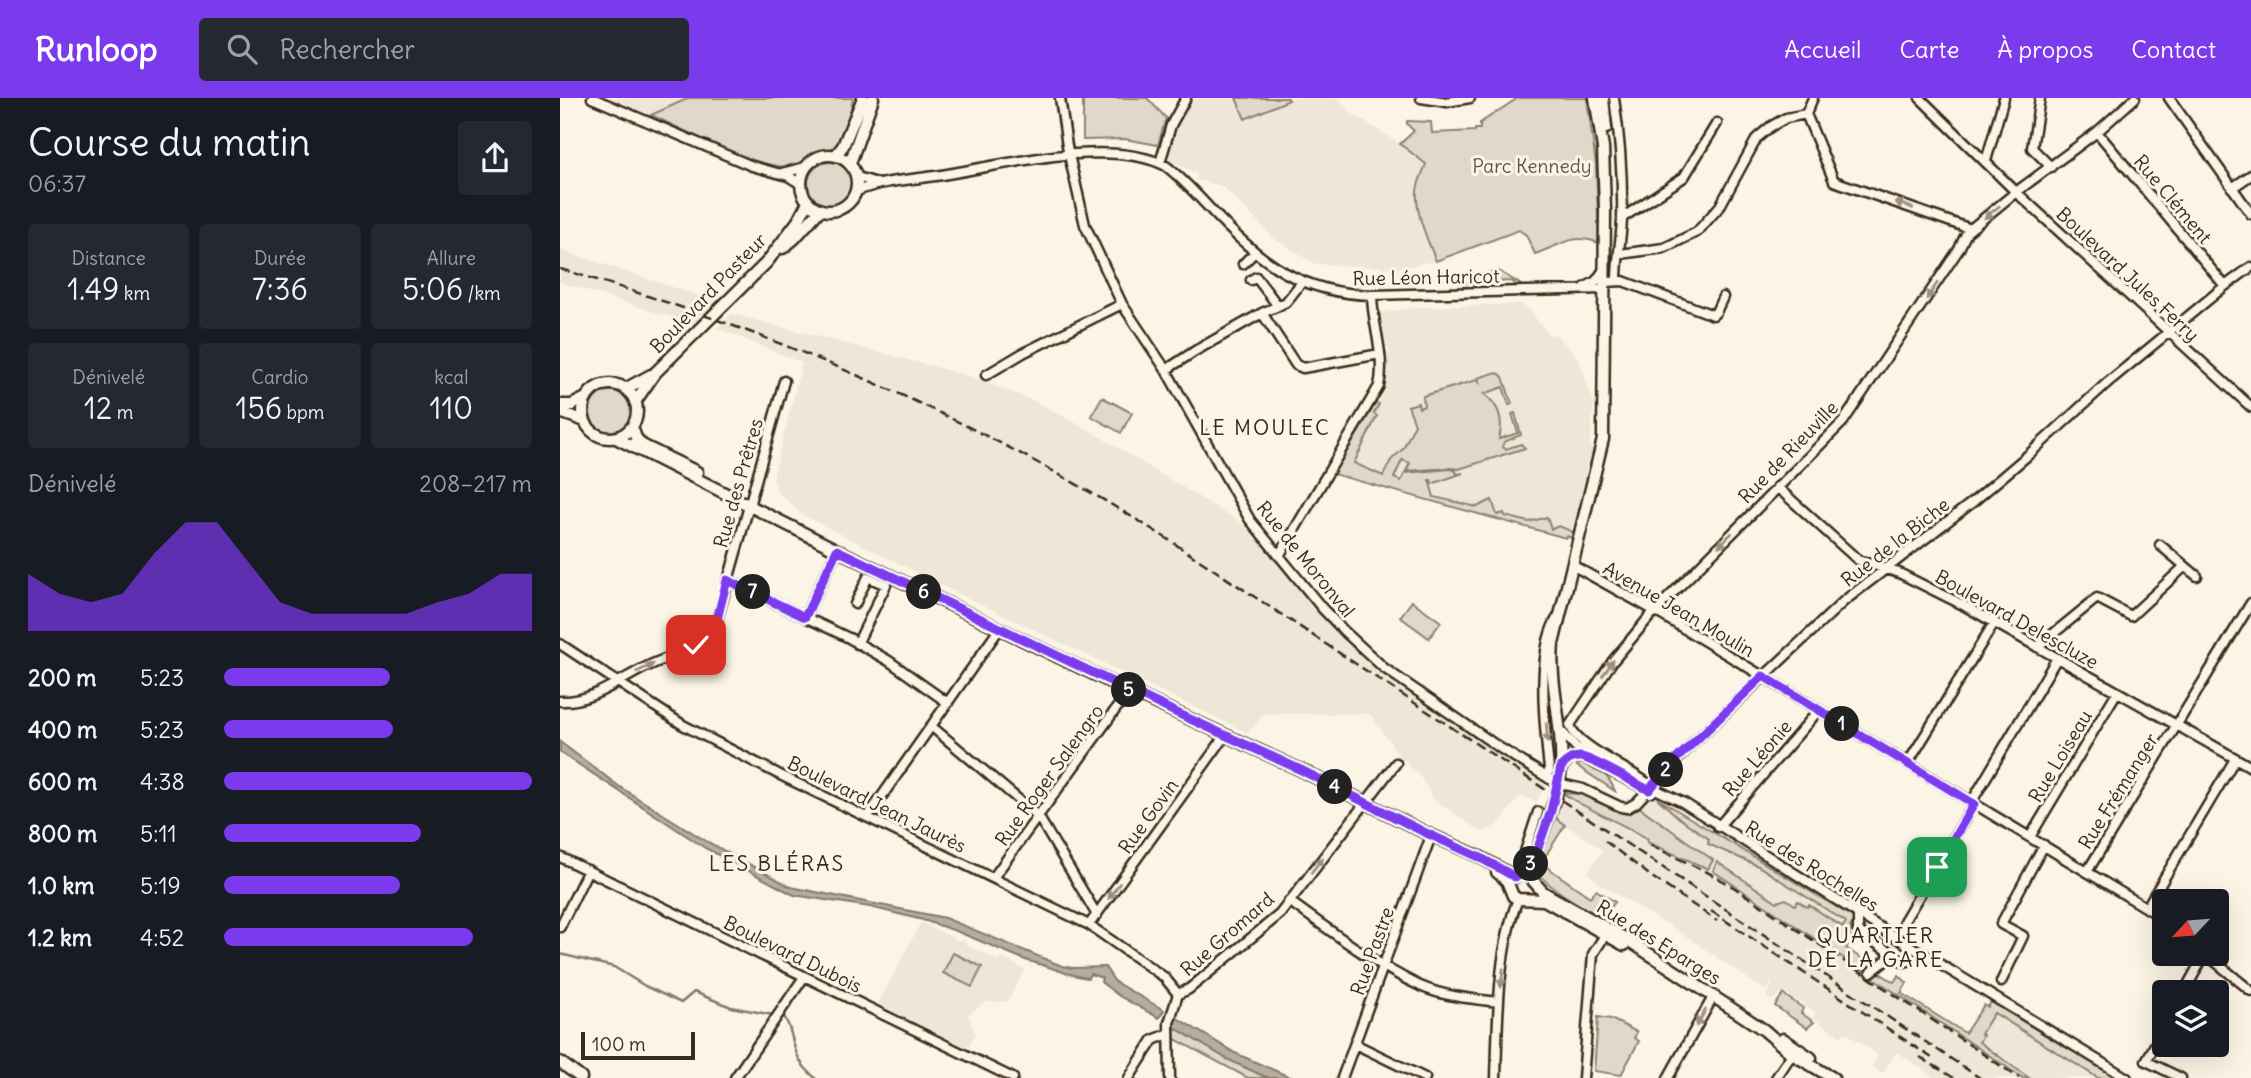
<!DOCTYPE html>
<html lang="fr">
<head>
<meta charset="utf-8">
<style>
  body { margin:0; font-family:Delius,sans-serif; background:#242831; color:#f1f3f6; height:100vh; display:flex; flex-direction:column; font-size:26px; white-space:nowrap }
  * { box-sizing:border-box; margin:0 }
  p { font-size:23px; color:#9ea1a6 }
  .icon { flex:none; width:38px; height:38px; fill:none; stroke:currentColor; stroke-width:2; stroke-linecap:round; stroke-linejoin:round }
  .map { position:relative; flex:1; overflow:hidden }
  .details { display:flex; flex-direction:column; background:#171b24; width:560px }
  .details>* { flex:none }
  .needle { width:46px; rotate:244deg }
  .buttons { position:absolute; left:1592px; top:791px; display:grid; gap:14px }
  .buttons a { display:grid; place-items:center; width:77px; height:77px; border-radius:7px; background:#171b24; box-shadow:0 7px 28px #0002; font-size:35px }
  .scale { position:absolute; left:21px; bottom:18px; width:114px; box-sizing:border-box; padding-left:7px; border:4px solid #3b2a1e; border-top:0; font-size:19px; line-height:24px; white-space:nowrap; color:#3b2a1e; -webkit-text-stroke:5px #fcf5e5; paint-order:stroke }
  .pin { position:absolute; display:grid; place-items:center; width:60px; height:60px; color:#fff; margin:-30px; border-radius:14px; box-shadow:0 4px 10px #0006 }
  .km { position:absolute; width:35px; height:35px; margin:-18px; border-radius:50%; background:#222; color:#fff; font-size:19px; line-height:35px; text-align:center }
  .round { display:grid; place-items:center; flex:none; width:74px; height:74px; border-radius:7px; background:#242831 }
  .overview { display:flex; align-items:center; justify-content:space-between; height:119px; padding:0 28px }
  h1 { font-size:38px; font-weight:600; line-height:52px }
  .metrics { display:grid; grid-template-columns:repeat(3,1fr); gap:10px; height:119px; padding:7px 28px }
  .metrics div { display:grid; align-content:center; border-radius:7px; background:#242831; text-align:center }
  .metrics b { font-size:30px; font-weight:600 }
  .metrics small { font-size:19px; font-weight:400 }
  .metrics p { font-size:19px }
  .chart { height:196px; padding:14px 28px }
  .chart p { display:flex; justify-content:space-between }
  .chart svg { width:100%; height:126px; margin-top:7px; fill:#7c3aed; opacity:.7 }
  ul { padding:0 28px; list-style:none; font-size:23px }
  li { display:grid; grid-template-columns:112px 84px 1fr; align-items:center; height:52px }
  li i { height:18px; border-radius:9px; background:#7c3aed }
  header { display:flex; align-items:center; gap:42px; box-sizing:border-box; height:98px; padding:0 35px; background:#7c3aed; color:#fff }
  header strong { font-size:33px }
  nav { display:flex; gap:38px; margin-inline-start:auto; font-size:24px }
  .search { width:490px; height:63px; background:#242831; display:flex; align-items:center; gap:18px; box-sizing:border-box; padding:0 24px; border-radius:7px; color:#9ea1a6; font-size:26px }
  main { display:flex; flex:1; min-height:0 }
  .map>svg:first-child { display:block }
  .built { fill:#eee6d6 }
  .green { fill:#e0d8c8; stroke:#8e8173; stroke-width:2 }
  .water { fill:#b7ad9e; stroke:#85796b; stroke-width:2 }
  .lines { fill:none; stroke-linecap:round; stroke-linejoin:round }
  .stream { stroke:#85796b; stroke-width:2.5 }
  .minor-casing { stroke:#3b2a1e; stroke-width:13 }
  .major-casing { stroke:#3b2a1e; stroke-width:15 }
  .minor { stroke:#fcf5e5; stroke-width:8 }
  .major { stroke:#fcf5e5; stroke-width:10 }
  .rail { stroke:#3b2a1e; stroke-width:2.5; stroke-dasharray:10 5; stroke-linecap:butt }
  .minor-bridge-casing { stroke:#3b2a1e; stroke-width:13; stroke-linecap:butt }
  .minor-bridge { stroke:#fcf5e5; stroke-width:8 }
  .oneway { fill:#9c9082 }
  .route-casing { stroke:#fff; stroke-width:14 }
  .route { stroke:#7c3aed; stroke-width:9 }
  .labels { text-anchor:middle; stroke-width:6; stroke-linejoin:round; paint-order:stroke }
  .park-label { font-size:19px; fill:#645648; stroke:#fcf5e5 }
  .street-label { font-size:19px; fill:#3b2a1e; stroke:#fcf5e5 }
  .neighbourhood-label { font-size:21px; letter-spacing:2px; fill:#3b2a1e; stroke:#fcf5e5 }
</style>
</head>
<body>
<header>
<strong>Runloop</strong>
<div class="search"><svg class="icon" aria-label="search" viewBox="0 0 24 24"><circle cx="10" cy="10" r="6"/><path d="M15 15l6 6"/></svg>Rechercher</div>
<nav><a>Accueil</a><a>Carte</a><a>À propos</a><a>Contact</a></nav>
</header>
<main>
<section class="details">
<div class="overview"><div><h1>Course du matin</h1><p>06:37</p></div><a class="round"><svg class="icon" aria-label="share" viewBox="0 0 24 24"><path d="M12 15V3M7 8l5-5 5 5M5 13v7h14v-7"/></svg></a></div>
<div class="metrics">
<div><p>Distance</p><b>1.49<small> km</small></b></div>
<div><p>Durée</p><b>7:36</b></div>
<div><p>Allure</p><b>5:06<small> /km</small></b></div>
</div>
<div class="metrics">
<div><p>Dénivelé</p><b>12<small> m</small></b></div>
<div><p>Cardio</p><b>156<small> bpm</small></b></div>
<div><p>kcal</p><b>110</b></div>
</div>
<div class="chart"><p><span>Dénivelé</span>208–217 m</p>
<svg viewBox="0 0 160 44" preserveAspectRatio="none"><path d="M0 44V24L10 31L20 34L30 31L40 17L50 6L60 6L70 20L80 34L90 38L100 38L110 38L120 38L130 34L140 31L150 24L160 24V44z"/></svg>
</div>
<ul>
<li><b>200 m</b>5:23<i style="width:54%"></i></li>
<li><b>400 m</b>5:23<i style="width:55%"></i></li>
<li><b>600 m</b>4:38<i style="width:100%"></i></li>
<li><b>800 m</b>5:11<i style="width:64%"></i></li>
<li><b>1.0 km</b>5:19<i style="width:57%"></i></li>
<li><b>1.2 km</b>4:52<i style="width:81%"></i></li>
</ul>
</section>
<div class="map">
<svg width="1691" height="980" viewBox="0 0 1691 980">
  <rect width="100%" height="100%" fill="#fcf5e5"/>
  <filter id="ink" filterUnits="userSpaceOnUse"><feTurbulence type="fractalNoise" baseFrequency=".0143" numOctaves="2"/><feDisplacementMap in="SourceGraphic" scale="14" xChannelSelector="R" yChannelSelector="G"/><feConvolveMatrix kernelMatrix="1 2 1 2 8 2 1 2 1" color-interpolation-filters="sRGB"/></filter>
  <g filter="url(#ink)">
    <path class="built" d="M49 0H129L91 17Z
      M635 0H779L790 14 840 46 867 66 859 83 857 97 861 118 876 163 838 170 755 166 715 141 662 88 636 82 637 76 609 62 611 45 618 24Z
      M0 152 158 204 135 227 0 184Z
      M960 206 969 211 989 238 995 236 1018 259 1034 305 1030 345 1034 352 1011 440 1007 438 1006 440 791 380 790 369 827 287V257L830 255 829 250H826L820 214 865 209Z
      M172 216 410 278 474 303 527 331 683 426 781 538 822 575 987 684 976 704 961 697 937 727 923 735 874 702 861 680 839 657 810 616H704L688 635 385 489 241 416 218 394 213 380 242 265 157 230Z
      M1002 695 1019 696 1066 716 1073 714 1089 701H1100L1296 821 1290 829 1292 831 1289 837 1293 840 1286 850 1305 863 1302 870 1305 872 1306 870 1304 868 1311 855 1320 861 1312 873 1315 875 1318 874 1334 884 1339 877 1343 880 1347 885 1341 895 1405 935 1424 907 1428 909 1431 904 1559 980H1375L1337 954 1322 976 1311 968 1317 960 1316 955 1285 934 1281 939 1253 920 1256 915 1222 893 1213 903 1207 900V896L1212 886 1211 885 1206 893 1117 832 1046 790 1027 775 1043 752 998 722 995 717 1008 699Z
      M361 824 399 843 401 841 406 844 405 846 438 862 442 859 465 872 447 904H426L408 916 415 936 408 950 318 906Z"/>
    <path class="green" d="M129 0H293L289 20 276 48C270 52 263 52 256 55 248 59 242 66 233 68 200 74 123 31 91 17Z
      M523 0H587L606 20 598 47 565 41 523 42Z
      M676 0H728L729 2 685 21Z
      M958 0H1027L1036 67 1039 145C1012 134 1000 148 975 156L966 137 959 132 876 163C868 143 855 115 857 93 858 83 863 75 866 66L840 46 854 33 847 26V23L871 24 872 35 915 33V31H920V25Z
      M248 86a22 22 0 1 1 44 0a22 22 0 1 1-44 0Z
      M939 173 960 186 956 187 952 183 913 185 912 189 903 190V186L927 175Z
      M934 275 940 276 943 279 952 306 949 307 943 289 924 296C939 307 944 322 939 341L958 335 952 316 955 315 961 337 944 344 942 349 946 351 961 346 965 350 899 371 890 370 846 373 850 365 842 362 834 380 841 383 845 375 891 371 896 373 897 376 903 375 872 386 871 382H869L874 399 917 409 932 402 937 417 944 415 945 418 969 424 987 419 991 431 999 428 1013 434 1011 440 1007 438 1006 440 773 376 816 305 819 306 814 316 817 318 794 365 823 378 831 362 843 351 855 326 848 308 858 305 859 310 864 308 863 298 917 282 919 284 918 280Z
      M30 314a21 21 0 1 1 42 0a21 21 0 1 1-42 0Z
      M542 299 572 315 561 335 531 318Z
      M852 503 881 524 869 540 840 519Z
      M1018 664C1038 668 1047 674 1055 693L1017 668Z
      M1002 695 1019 696 1066 716 1079 709 1153 762 1148 771 1087 744 1088 741C1060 724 1030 713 1002 695Z
      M1097 700 1296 821 1290 829 1292 831 1289 837 1293 840 1286 850 1305 863 1302 870 1313 877 1318 874 1334 884 1339 877 1347 885 1341 895 1405 935 1424 907 1428 909 1431 904 1559 980H1538L1434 915 1421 936 1423 937 1419 944 1469 980H1463L1153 773 1157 764 1217 804 1226 801 1235 807 1238 803 1247 809 1249 807 1283 829 1286 824 1198 768 1148 746 1149 741 1119 720Z
      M995 717 998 722 1005 727 981 765 1030 799 1036 792 1055 804 1043 821C1029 812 979 786 977 770 976 757 991 730 995 717Z
      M393 855 422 869 412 889 383 875Z
      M1223 896 1243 910 1241 915 1254 924 1247 930 1215 908Z
      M1038 919 1051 921 1077 934 1074 940 1079 943 1061 977 1034 973Z
      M611 922 720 980H688L611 939Z"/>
    <path class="water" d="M0 644 60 689 146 743 231 789 385 820 502 868 512 870 545 869 555 884 604 912 599 920 559 898 541 884 542 880 530 876 528 880C505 877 487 867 468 863L396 833 363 822 310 809 234 797 145 750 0 654Z
      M614 918 675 955 732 980H709L701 977 667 961 612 928Z"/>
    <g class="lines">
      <path class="stream" d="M0 856 54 869 85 888 121 905 134 894 171 909 213 917
        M223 917C232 929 231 943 237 956 240 966 248 973 255 980"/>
      <defs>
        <path id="minor" d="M32 0 192 68 228 78 241 86
          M500 0 507 48 525 127 562 206 606 272 690 422 762 510 784 533 824 570 940 650 990 681
          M861 0 887 4 910 0
          M1054 0C1060 40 1063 81 1062 122 1061 142 1057 162 1057 182
          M1360 0 1456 94 1691 309
          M1480 0 1472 50 1491 69
          M1609 0 1691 116
          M1246 16 1274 83 1408 130
          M1246 16 1253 0
          M1537 34 1665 188
          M1426 63 1444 0
          M600 65 611 27 626 0
          M222 75 246 69
          M297 79 317 85
          M1672 90 1691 77
          M297 93C325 82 351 82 382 77 442 67 551 39 606 68 623 81 638 98 653 114 700 164 740 195 812 197L1045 191
          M1062 120 1124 79 1157 25
          M1060 156 1104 150 1137 134 1160 108 1197 40 1210 29 1226 20 1246 16
          M683 166 694 155
          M691 182 696 179 718 208 702 215
          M1046 184 1063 183 1153 217 1156 214 1163 199
          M1024 190 1036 183 1045 170
          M718 208 726 204 742 184
          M606 272 635 253 702 215 736 267 743 270 820 256
          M426 277 463 255 562 206
          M1217 389 1298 462 1339 475 1403 507 1691 669
          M719 458 819 288C826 258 812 227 812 197
          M1012 467 1095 513 1605 821
          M1625 468 1637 478
          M167 482 289 540 329 563 388 605
          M295 506 308 479 326 487 297 546
          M245 519 277 452
          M0 546 123 627 220 677 529 827 604 879 618 896
          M1477 549 1537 500 1571 518 1625 468 1600 447
          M0 603C31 605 59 582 86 569 104 560 124 556 141 543 149 537 154 531 157 522L224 283
          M371 628 478 718 537 817
          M1001 633 1016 649 1047 666
          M1348 665 1434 525
          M1001 669 1012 660H1024L1092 694
          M990 681C986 639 973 549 1000 516
          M1006 687 1023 691 1061 709 1067 710 1076 705 1132 646 1284 503 1414 403 1467 358 1547 285 1665 188 1691 169
          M1089 688 1124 705 1327 834 1567 980
          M1092 689C1074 672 1016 649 1010 627L1052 564 1091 517 1283 324 1399 151 1407 134 1456 94 1537 34 1575 0
          M1411 705 1497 560
          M308 718 440 530
          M1158 729 1259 612
          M1470 739 1557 594
          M0 759 453 980
          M1527 774 1691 505
          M957 778 978 714
          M433 780 569 593
          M729 803C771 833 814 866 860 888 885 899 913 901 939 904
          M1587 809 1675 661
          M1298 818V833L1344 864 1364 859
          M1344 823 1414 706
          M529 827 665 638
          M0 829 28 772
          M1646 856 1691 893
          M1311 874 1333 857
          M1441 884 1463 838 1441 826 1484 747
          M1624 894 1645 856
          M618 896 629 891 720 816 836 665
          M1605 929 1586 963 1621 980
          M795 946 865 980
          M175 980 244 879
          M569 980 593 942 608 936
          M610 980 609 925 618 896
          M782 980 871 738
          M936 980C938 924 937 853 958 801
          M1023 980 1033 856 1047 834
          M1108 980 1153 899
          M1216 980 1234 953"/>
        <path id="major" d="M1043 0 1046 30
          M241 85a28 28 0 1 1 56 0a28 28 0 1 1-56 0Z
          M276 57 283 48 303 0
          M290 65 313 0
          M223 150 234 141 260 112
          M23 313a27 27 0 1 1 54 0a27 27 0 1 1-54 0Z
          M65 291 91 277
          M75 304 95 275 207 164 238 123 248 104
          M0 307H12L26 300
          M0 314 25 323
          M72 329 76 340 82 347 137 374
          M56 340 277 452 569 593 741 672 864 734 920 759 955 779
          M937 774 947 783 953 798 958 801 984 802 1064 847
          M969 778C976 741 998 708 1001 670 1004 629 989 588 993 546L1043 341 1045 112 1043 50 1035 0
          M969 778 983 794 1068 842 1204 932 1232 956 1273 980
          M1223 941 1251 960
          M0 964 21 980"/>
      </defs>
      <use href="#minor" class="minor-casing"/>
      <use href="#major" class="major-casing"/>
      <use href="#minor" class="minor"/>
      <use href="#major" class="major"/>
      <path class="rail" d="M0 171C214 233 418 321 606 440L1420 980
        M1045 743 1092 779 1157 823
        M1090 747 1149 775 1175 790 1459 980
        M1151 813 1372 960
        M1360 959 1394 980"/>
      <defs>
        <path id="minor-bridge" d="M990 681 1006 687"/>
      </defs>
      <use href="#minor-bridge" class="minor-bridge-casing"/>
      <use href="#minor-bridge" class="minor-bridge"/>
    </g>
    <defs><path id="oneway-solid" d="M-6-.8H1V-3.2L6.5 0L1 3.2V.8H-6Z" transform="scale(1.75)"/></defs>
    <g class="oneway">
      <use href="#oneway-solid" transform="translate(1344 107) rotate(-160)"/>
      <use href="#oneway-solid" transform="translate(1432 114) rotate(141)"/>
      <use href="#oneway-solid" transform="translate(1372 193) rotate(123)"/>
      <use href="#oneway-solid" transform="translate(1165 442) rotate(135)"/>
      <use href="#oneway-solid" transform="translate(85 570) rotate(-26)"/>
      <use href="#oneway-solid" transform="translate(1048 570) rotate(-55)"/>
      <use href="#oneway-solid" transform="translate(987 635) rotate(86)"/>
      <use href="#oneway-solid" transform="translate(757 767) rotate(-52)"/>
      <use href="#oneway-solid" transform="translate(554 793) rotate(126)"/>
      <use href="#oneway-solid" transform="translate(942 880) rotate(97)"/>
      <use href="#oneway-solid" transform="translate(1141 920) rotate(119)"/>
    </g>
  </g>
  <g class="lines" filter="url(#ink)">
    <defs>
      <path id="route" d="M136 547 155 529 167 482 245 519 277 452 617 615 741 672 864 734 919 759 955 779 962 777 968 778 991 713 1001 669C1006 663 1012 658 1021 659 1034 661 1074 685 1089 692L1109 668 1203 578 1414 706 1377 769"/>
    </defs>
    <use href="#route" class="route-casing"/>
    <use href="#route" class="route"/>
  </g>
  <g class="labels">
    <g class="park-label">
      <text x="972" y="75">Parc Kennedy</text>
    </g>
    <g class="street-label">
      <text transform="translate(1613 101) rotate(50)" y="7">Rue Clément</text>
      <text transform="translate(1568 176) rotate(43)" y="7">Boulevard Jules Ferry</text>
      <text transform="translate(866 179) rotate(-1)" y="7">Rue Léon Haricot</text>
      <text transform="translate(148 195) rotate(-46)" y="7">Boulevard Pasteur</text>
      <text transform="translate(1228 354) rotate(-46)" y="7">Rue de Rieuville</text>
      <text transform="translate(178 385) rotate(-74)" y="7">Rue des Prêtres</text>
      <text transform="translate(1335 444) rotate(-38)" y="7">Rue de la Biche</text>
      <text transform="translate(746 461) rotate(51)" y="7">Rue de Moronval</text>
      <text transform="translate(1119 511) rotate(30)" y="7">Avenue Jean Moulin</text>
      <text transform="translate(1457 521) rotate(29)" y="7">Boulevard Delescluze</text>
      <text transform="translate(1500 658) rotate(-59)" y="7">Rue Loiseau</text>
      <text transform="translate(1197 660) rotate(-49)" y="7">Rue Léonie</text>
      <text transform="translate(489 677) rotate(-54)" y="7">Rue Roger Salengro</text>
      <text transform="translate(1558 693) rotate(-58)" y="7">Rue Frémanger</text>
      <text transform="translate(317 706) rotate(26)" y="7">Boulevard Jean Jaurès</text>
      <text transform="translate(588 718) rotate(-54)" y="7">Rue Govin</text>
      <text transform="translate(1252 768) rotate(32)" y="7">Rue des Rochelles</text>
      <text transform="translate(667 836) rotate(-41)" y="7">Rue Gromard</text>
      <text transform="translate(1099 844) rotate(32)" y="7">Rue des Eparges</text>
      <text transform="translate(812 853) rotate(-70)" y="7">Rue Pastre</text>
      <text transform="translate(233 856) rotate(26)" y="7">Boulevard Dubois</text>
    </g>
    <g class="neighbourhood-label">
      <text x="705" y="337">LE MOULEC</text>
      <text x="217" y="773">LES BLÉRAS</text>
      <text x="1316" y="845">QUARTIER<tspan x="1316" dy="24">DE LA GARE</tspan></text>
    </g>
  </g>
</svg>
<div class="buttons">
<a><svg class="needle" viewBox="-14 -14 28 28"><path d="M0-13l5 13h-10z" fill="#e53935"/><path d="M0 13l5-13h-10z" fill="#9ea1a6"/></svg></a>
<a><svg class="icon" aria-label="layers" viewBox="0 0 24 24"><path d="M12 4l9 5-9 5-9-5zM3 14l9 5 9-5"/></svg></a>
</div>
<div class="scale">100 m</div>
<div class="pin" style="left:1377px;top:769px;background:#1e9e55"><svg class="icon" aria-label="arrive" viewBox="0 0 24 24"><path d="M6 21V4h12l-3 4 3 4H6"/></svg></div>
<div class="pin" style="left:136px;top:547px;background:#d93025"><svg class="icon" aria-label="check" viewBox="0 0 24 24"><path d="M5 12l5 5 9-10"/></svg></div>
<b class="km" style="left:1282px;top:626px">1</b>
<b class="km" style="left:1106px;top:672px">2</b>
<b class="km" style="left:971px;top:766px">3</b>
<b class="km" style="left:775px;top:689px">4</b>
<b class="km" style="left:569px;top:592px">5</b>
<b class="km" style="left:364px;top:494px">6</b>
<b class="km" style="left:193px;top:494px">7</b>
</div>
</main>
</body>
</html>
